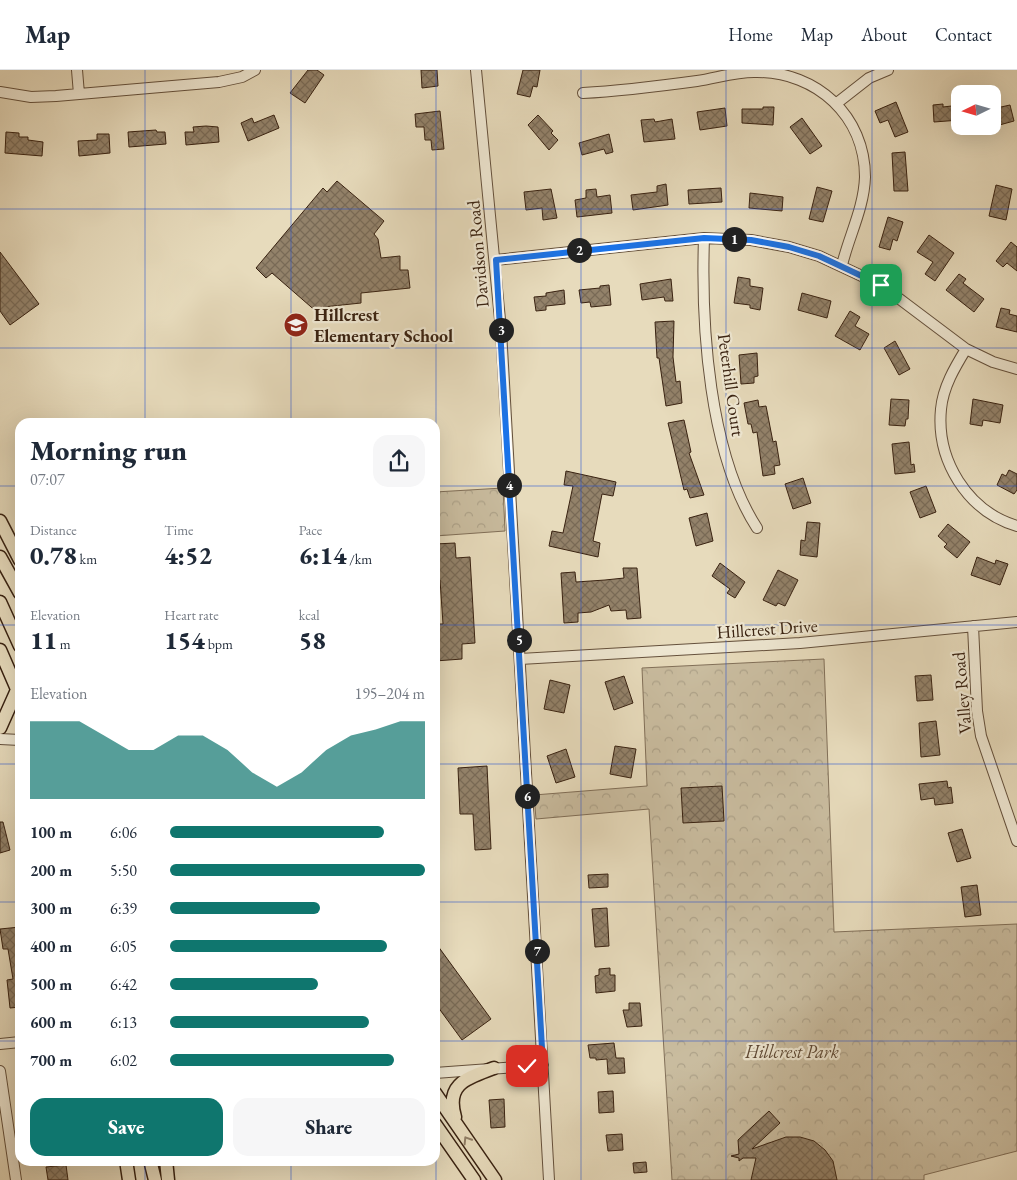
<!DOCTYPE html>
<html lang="en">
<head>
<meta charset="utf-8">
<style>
  body { margin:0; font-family:"EB Garamond",serif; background:#f6f6f7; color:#1f2937; height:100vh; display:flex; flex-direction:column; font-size:19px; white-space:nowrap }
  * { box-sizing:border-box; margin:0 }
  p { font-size:16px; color:#747a83 }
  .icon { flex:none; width:28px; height:28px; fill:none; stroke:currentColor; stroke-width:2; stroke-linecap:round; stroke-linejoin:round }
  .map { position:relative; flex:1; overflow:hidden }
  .side { position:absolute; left:15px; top:348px; width:425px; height:748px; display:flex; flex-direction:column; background:#fff; border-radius:15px; box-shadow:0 5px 20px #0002 }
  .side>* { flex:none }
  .needle { width:32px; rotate:265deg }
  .tools { position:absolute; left:951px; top:15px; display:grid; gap:10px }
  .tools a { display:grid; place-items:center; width:50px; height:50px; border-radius:10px; background:#fff; box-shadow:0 5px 20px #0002; font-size:25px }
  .pin { position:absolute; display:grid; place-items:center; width:42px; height:42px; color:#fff; margin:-21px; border-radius:10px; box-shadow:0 2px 8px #0006 }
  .km { position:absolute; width:25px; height:25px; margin:-12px; border-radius:50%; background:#222; color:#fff; font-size:14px; line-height:25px; text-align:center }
  .round { display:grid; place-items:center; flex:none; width:52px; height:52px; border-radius:15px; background:#f6f6f7 }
  .headline { display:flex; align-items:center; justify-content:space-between; height:85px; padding:0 15px }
  h1 { font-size:28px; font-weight:800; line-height:38px }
  .figures { display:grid; grid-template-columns:repeat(3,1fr); gap:8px; height:85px; padding:5px 15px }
  .figures div { display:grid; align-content:center }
  .figures b { font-size:25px; font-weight:800 }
  .figures small { font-size:14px; font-weight:400 }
  .figures p { font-size:14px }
  .chart { height:140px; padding:10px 15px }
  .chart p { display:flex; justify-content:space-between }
  .chart svg { width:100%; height:90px; margin-top:5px; fill:#0f766e; opacity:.7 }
  .primary-button { display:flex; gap:10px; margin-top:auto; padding:10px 15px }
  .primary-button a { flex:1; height:58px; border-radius:15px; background:#0f766e; color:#fff; font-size:20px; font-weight:800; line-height:58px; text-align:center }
  .primary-button a+a { background:#f6f6f7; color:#1f2937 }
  ul { padding:0 15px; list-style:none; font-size:16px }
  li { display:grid; grid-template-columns:80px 60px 1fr; align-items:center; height:38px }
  li i { height:12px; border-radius:6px; background:#0f766e }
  header { display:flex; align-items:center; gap:30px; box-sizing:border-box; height:70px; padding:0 25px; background:#fff; border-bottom:1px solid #e0e1e3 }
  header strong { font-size:24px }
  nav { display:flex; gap:28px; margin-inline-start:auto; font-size:18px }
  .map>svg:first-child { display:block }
  .park { fill:url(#park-crowns); stroke:#816f58 }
  .building { fill:url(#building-cross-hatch); stroke:#392211 }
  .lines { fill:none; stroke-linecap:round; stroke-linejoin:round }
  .minor-casing { stroke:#64503c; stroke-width:12 }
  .major-casing { stroke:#392211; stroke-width:15 }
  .minor { stroke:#efe8d3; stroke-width:10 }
  .major { stroke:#e7dbbc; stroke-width:12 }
  .oneway { stroke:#907e66 }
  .route-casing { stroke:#fff; stroke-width:10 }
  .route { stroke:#1a73e8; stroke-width:6 }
  .grid { fill:none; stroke:#1d4ed8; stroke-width:1; stroke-opacity:0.55 }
  .labels { text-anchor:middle; stroke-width:4.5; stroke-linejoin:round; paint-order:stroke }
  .street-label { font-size:18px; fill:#392211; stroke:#efe8d3 }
  .poi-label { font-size:18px; font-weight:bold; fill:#392211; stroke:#efe8d3; text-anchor:start }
  .park-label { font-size:18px; font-style:italic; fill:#5d4834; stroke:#efe8d3 }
</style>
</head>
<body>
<header>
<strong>Map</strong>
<nav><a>Home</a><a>Map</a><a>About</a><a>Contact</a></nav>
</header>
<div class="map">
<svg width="1017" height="1110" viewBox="0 0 1017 1110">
  <defs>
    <pattern id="park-crowns" width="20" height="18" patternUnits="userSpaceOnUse" patternTransform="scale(1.25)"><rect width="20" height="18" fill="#c9bc9f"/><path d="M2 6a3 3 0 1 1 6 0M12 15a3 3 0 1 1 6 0" fill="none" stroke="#ada188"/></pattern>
    <pattern id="building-cross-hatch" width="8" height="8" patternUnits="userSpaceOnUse" patternTransform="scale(1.25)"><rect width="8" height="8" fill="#93826a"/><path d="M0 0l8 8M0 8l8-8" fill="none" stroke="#796a56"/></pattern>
  </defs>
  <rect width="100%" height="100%" fill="#e7dbbc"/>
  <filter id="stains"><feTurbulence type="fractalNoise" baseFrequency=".004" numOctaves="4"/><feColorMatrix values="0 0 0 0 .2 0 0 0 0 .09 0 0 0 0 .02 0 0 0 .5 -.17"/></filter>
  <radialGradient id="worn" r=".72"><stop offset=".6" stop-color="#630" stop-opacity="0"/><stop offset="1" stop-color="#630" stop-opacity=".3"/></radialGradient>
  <path class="park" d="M503 418 505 461 435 466V422Z
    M824 589 834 862 1017 854V1081L924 1105V1110H672L649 739 536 749 534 725 647 716 642 598Z"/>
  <path class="building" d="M308 0H317L324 5 305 33 290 23Z
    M421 0H437L438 16 422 18Z
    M523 0H540L537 17 533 16 530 27 517 24Z
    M896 32 908 62 895 67 888 50 880 53 875 41Z
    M943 34V37L960 35V50L934 52 933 35Z
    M1010 35 1014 51 992 57V39Z
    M763 37H774L773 55 742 53V39H763Z
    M725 38 727 56 700 60 697 42Z
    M440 41 444 79 432 80 431 70H425L424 57H416L415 44Z
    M274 45 279 58 248 71 241 53 252 48 254 53Z
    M538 45 553 61 551 63 558 70 549 80 528 55Z
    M802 48 822 76 810 84 790 57Z
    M654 49 655 52 672 49 675 69 644 72 641 50Z
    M206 56 218 57 219 72 186 75 185 62H194L193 57Z
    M156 60 157 62H165L166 74 129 77 128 62Z
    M6 62 19 63V67H28V70L43 72 42 86 5 83Z
    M97 64H109L110 83 79 86 78 71 97 70Z
    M609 64 613 82 606 84 604 79 582 85 579 73Z
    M905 82 908 121H894L892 83Z
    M337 111 384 151 374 164 378 169 381 188 400 186V200H408L410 218 361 223V233L323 237 318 243 272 203 266 208 256 198 323 118 327 122Z
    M666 114 668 135 633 140 631 125 657 122V116Z
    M996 115 1012 119 1006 150 989 146Z
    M817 117 832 121 823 152 809 149Z
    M721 118 722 132 689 134 688 120Z
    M551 119 557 148 543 150 542 138 526 140 524 122Z
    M596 119 597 127 610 125 612 143 577 147 575 130 586 128V120Z
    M750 123 783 127 782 141 749 138Z
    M888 147 903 152 897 171 893 169 890 180 879 177Z
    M929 165 954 183 935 211 925 204 933 192 917 182Z
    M1011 172 1017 177V201L1007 193 1003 197 996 191Z
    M0 182 39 234 10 255 0 241Z
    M959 204 966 209 963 213 984 229 974 242 946 220Z
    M738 207 750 209V216L763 218 760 240 750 238V235L734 233Z
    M671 209 673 231H665L664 227 642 230 640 214Z
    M609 215 611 235 591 237 590 232 581 233 579 220 600 218V216Z
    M564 220 565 234 546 236V240L536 241 534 227 546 226V223Z
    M802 223 831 231 827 248 798 240Z
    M1001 238 1010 240 1009 244 1017 246V262L996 257Z
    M850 241 860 247 855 256 869 264 860 280 835 266Z
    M674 251 673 287 676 312 680 311 682 333 666 336 659 288H657L655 252Z
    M895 271 910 299 899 305 884 278Z
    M757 283 758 306 754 307V313L741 314 739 285Z
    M891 329 909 330 908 349H906L905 356 889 355Z
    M973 329 1003 335 1000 353 983 350 982 356 970 354Z
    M758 330 759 337 766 336 773 372 776 371 780 395 774 396 775 404 763 406 757 362 753 363 751 354H748L744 333Z
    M684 350 691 382 689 383 704 425 690 428 687 419 684 420 668 353Z
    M909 372 911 395 914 394 915 402 895 404 892 374Z
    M1009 400 1017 404V420L1014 424 997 415 1002 404 1006 406Z
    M566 401 616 412 613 426 602 424 593 471 600 473 598 487 549 476 552 461 563 463 573 416 564 415Z
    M803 408 811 433 793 439 785 414Z
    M926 416 936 442 920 448 910 422Z
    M707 443 713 471 696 476 689 448Z
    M807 452 820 453 817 487 800 485 801 470 805 471Z
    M948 454 970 472 957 488 944 477 947 474 938 466Z
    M455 473 456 488 470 487 475 573 462 574V589L435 591V554H443L440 510H435V474Z
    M977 487 995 494 996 490 1008 494 1000 515 971 505Z
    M720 493 745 512 735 528 727 523 730 519 712 506Z
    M623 498H637L641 548 627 549 626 540 611 541 609 535 591 542 578 543V552L564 553 561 503 575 502 576 512 605 510 624 508Z
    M778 500 798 510 785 536 778 533 776 536 763 530Z
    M931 605 933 630 917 631 915 606Z
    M624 606 633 633 614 640 605 612Z
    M550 610 570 615 564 643 544 639Z
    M936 651 940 685 921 687 919 653Z
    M615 676 636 679 631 708 610 704Z
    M566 679 575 707 556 713 547 686Z
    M487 696 491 779 475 780 473 744H460L458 698Z
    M947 711 948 718 951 717 953 733 935 735 934 728 921 730 919 714Z
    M722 716 724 751 683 753 681 718Z
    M0 752H3L10 780 0 783Z
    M962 759 971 788 957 792 948 763Z
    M608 804V817L589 818 588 805Z
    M977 815 981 845 965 847 961 817Z
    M607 838 609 876 595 877 592 839Z
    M20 857V937L10 938 7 910 13 909 8 879H3L0 859Z
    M435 872 491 949 462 970 435 933Z
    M610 898V905H615V921L596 923 595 906 599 905V899Z
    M629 933H640L642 956 627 957 623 940H629Z
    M614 973 616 988H624L625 1003 608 1004 607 989 596 990V988H590L588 975Z
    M613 1021 614 1042 599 1043 598 1022Z
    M504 1029 505 1057 491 1058 489 1030Z
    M769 1041 780 1053 752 1079 786 1067H800L814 1071 825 1080 833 1091 837 1110H751L756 1088H743L739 1091V1088L731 1086 739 1084 738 1070Z
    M622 1064 623 1080 608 1081 606 1065Z
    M646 1092 647 1102 634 1103 633 1093Z
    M66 1095 68 1110H48L46 1097Z"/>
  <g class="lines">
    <defs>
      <path id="minor" d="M77 0 79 24
        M476 0 501 260 549 1110
        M0 22 31 27 56 26 219 12 242 7 255 0
        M583 23C621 21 660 16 697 11 717 8 738 1 757 2 817 2 865 46 865 107 864 138 849 166 842 195
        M837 33 869 8 888 0
        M704 168C701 256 709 384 757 458
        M495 190 704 168 751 170 789 177 819 186 881 215 966 279 993 292 1017 299
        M966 279C955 297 943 317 941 339 936 390 967 441 1017 456
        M973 556 977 641 981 666 1017 771
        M520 589 800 573 1017 552
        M0 669 20 670
        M0 974 20 972
        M0 1001 16 1110
        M435 1003 543 995"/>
      <path id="major" d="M0 451 20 490
        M0 487 20 523
        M0 532 20 576
        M0 580 20 626
        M0 658 17 620
        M435 1023 495 1110
        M455 1047C445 1013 468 1008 494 998
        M435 1054 474 1110
        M126 1090 129 1110
        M150 1090 155 1110
        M166 1090 168 1110"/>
    </defs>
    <use href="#minor" class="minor-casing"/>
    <use href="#major" class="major-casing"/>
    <use href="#minor" class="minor"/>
    <use href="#major" class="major"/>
  </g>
  <defs><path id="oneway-chevron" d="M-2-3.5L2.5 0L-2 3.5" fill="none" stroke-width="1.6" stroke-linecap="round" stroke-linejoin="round" transform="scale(1.25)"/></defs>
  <use class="oneway" href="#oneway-chevron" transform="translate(467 1070) rotate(-122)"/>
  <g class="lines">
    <defs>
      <path id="route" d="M527 996 543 995 496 190 704 168 751 170 789 177 819 186 881 215"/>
    </defs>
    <use href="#route" class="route-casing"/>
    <use href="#route" class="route"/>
  </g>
  <path class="grid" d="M145 0V352M291 0V352M436 0V1110M581 0V1110M726 0V1110M872 0V1110M0 139H1017M0 278H1017M0 416H20M435 416H1017M0 555H20M435 555H1017M0 694H20M435 694H1017M0 832H20M435 832H1017M0 971H20M435 971H1017M145 1090V1110M291 1090V1110"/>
  <defs>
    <symbol id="school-disc" viewBox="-11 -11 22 22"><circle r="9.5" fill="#8f2418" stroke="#efe8d3"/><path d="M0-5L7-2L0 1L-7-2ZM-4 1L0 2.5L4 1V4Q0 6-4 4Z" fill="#fff"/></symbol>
  </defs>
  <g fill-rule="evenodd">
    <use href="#school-disc" x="282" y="241" width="28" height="28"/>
  </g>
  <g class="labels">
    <g class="street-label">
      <text transform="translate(478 184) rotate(-95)" y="6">Davidson Road</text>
      <text transform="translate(731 315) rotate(82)" y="6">Peterhill Court</text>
      <text transform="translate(767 559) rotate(-4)" y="6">Hillcrest Drive</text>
      <text transform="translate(962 623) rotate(-95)" y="6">Valley Road</text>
    </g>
    <g class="poi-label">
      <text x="314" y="251">Hillcrest<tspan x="314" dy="21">Elementary School</tspan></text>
    </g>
    <g class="park-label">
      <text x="792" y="988">Hillcrest Park</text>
    </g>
  </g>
  <rect width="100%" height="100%" filter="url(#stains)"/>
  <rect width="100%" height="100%" fill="url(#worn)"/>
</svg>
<div class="tools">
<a><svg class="needle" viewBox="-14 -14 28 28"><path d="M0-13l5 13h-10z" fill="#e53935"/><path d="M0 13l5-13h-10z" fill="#747a83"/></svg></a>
</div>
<div class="pin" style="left:881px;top:215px;background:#1e9e55"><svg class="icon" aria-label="arrive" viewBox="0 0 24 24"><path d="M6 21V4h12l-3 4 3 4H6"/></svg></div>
<div class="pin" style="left:527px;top:996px;background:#d93025"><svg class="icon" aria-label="check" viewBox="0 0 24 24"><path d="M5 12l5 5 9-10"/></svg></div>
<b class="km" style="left:734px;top:169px">1</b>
<b class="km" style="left:579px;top:180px">2</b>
<b class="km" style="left:501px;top:260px">3</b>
<b class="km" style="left:509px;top:415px">4</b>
<b class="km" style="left:519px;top:570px">5</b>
<b class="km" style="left:527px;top:726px">6</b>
<b class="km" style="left:537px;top:881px">7</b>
<section class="side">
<div class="headline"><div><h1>Morning run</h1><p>07:07</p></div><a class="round"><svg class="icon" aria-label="share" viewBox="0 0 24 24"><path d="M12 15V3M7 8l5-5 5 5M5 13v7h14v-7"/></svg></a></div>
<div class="figures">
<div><p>Distance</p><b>0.78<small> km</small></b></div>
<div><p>Time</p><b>4:52</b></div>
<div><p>Pace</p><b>6:14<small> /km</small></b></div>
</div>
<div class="figures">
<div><p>Elevation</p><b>11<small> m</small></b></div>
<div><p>Heart rate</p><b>154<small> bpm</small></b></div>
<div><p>kcal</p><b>58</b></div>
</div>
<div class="chart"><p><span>Elevation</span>195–204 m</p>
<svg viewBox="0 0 160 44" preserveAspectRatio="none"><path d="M0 44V6L10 6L20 6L30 13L40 20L50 20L60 13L70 13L80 20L90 31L100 38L110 31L120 20L130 13L140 10L150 6L160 6V44z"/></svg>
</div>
<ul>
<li><b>100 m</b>6:06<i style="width:84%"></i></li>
<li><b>200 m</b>5:50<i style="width:100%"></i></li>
<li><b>300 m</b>6:39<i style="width:59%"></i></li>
<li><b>400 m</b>6:05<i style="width:85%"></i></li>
<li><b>500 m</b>6:42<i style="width:58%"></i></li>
<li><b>600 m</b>6:13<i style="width:78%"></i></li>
<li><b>700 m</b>6:02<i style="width:88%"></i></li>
</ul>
<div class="primary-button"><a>Save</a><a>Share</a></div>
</section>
</div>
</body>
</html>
